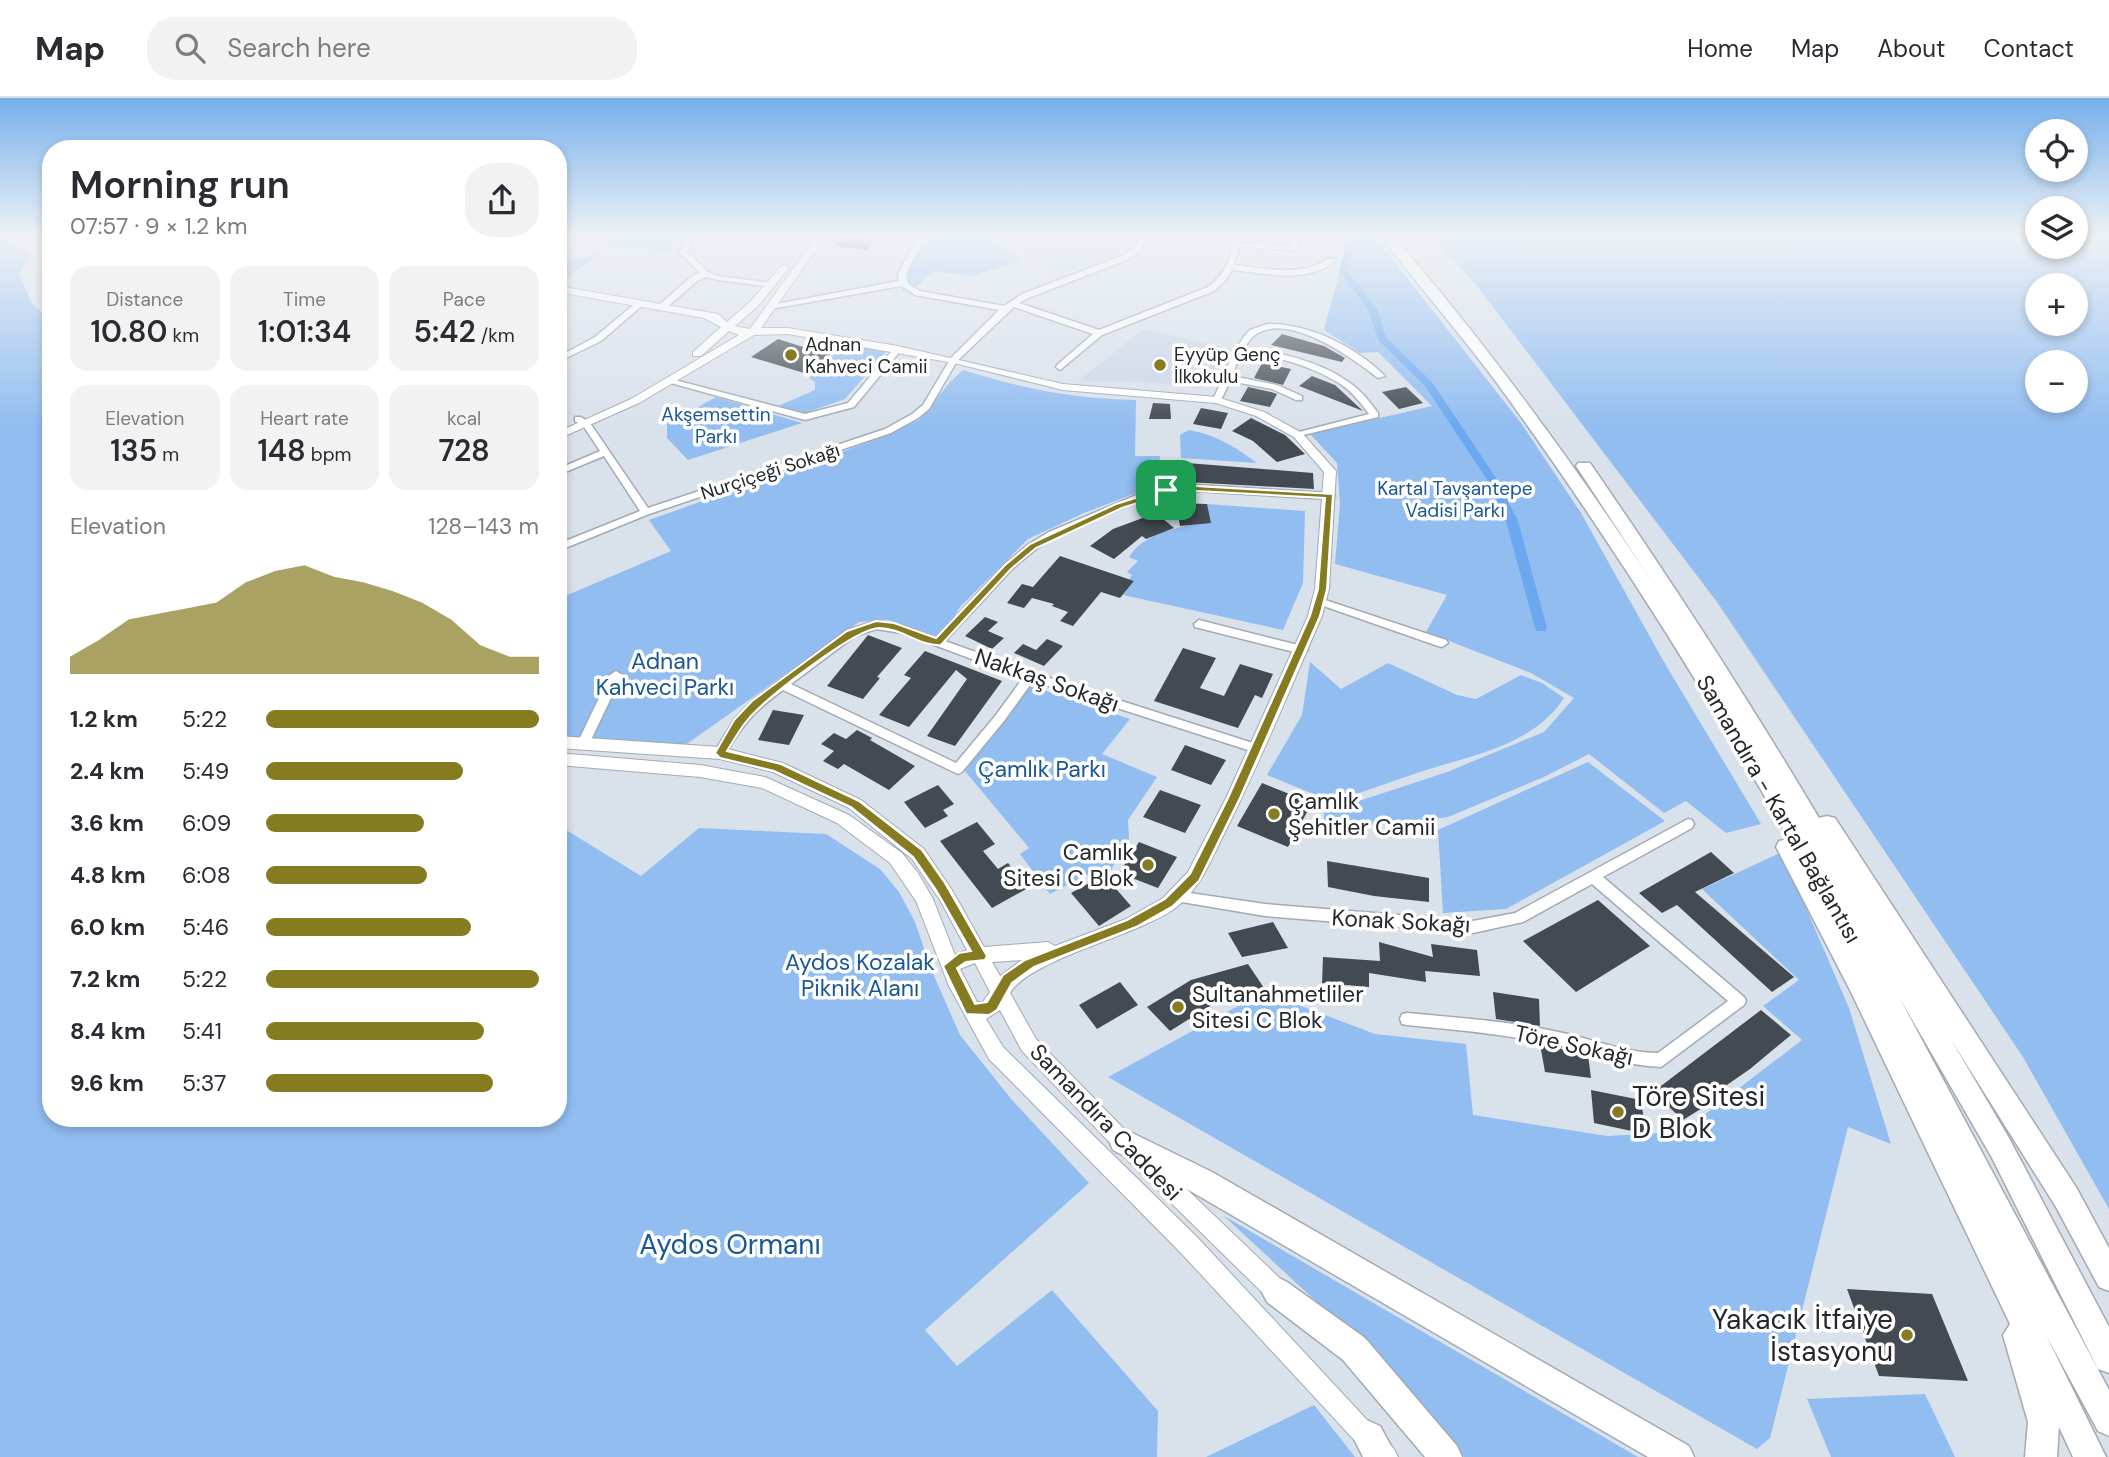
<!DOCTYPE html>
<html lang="en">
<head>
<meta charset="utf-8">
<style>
  body { margin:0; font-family:"DM Sans",sans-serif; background:#f2f2f3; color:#2b2b33; height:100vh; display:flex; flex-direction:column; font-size:26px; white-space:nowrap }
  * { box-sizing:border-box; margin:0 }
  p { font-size:23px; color:#7c7c81 }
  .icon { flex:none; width:38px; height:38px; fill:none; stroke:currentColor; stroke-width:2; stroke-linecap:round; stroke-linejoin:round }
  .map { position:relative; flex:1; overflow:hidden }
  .sheet { position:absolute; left:42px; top:42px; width:525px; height:987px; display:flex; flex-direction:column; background:#fff; border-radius:28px; box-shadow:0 4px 10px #0003 }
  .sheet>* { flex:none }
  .fabs { position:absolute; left:2025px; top:21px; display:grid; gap:14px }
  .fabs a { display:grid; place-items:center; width:63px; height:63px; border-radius:50%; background:#fff; box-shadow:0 4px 10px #0003; font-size:35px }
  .pin { position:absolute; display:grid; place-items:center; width:60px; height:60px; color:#fff; margin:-30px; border-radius:14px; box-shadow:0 4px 10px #0006 }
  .round { display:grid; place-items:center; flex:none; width:74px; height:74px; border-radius:28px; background:#f2f2f3 }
  .summary { display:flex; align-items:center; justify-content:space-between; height:119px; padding:0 28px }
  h1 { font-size:38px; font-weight:600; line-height:52px }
  .metrics { display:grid; grid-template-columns:repeat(3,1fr); gap:10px; height:119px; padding:7px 28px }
  .metrics div { display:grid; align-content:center; border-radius:18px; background:#f2f2f3; text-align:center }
  .metrics b { font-size:30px; font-weight:600 }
  .metrics small { font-size:19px; font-weight:400 }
  .metrics p { font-size:19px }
  .chart { height:196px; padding:14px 28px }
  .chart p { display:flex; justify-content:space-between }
  .chart svg { width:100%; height:126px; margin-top:7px; fill:#857b21; opacity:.7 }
  ul { padding:0 28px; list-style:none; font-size:23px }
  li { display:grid; grid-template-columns:112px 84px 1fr; align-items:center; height:52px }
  li i { height:18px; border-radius:9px; background:#857b21 }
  header { display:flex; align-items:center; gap:42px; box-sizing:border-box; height:98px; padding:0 35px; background:#fff; border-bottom:2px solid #e1e1e2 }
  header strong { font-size:33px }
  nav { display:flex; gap:38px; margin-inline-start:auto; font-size:24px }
  .search { width:490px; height:63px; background:#f2f2f3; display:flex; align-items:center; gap:18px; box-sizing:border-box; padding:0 24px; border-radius:28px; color:#7c7c81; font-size:26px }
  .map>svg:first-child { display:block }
  .built { fill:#cad6e7 }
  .green { fill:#91bdf1; fill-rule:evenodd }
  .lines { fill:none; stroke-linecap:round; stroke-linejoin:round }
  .canal { fill:#6ba8ef; fill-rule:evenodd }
  .building { fill:#434a52 }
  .street-casing { stroke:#a2aab4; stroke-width:3 }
  .secondary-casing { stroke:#a2aab4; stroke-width:2 }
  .highway-casing { stroke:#a2aab4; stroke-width:3 }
  .street { fill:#fff; fill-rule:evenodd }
  .secondary { fill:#fff; fill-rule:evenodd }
  .highway { fill:#fff; fill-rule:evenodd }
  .route { fill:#857b21; stroke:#fff; stroke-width:2; fill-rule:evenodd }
  .poi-dot { fill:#857b21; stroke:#fff; stroke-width:2.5 }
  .labels { text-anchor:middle; stroke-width:7; stroke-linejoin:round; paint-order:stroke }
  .far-poi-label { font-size:19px; fill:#25282c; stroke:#fff; text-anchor:start }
  .far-park-label { font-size:19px; fill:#195797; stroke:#fff }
  .far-street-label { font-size:19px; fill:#25282c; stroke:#fff }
  .park-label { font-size:23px; fill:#195797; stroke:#fff }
  .street-label { font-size:23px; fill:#25282c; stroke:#fff }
  .poi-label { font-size:23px; fill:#25282c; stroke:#fff; text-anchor:start }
  .near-poi-label { font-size:28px; fill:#25282c; stroke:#fff; text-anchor:start }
  .near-park-label { font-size:28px; fill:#195797; stroke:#fff }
</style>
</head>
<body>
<header>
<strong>Map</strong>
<div class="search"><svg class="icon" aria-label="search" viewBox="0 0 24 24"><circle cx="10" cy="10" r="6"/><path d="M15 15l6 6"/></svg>Search here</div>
<nav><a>Home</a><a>Map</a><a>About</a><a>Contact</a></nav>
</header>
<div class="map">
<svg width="2109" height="1359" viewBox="0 0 2109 1359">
  <rect width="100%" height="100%" fill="#d9e1eb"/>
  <path class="built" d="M1004 139H1111L1117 145V157L1057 177Z
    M1143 231 1232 251 1210 286 1204 289 1141 284 1079 283Z"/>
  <path class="green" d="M0 139 32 158 19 176 32 206 51 223V1020H558V727L641 778 699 730 826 736 880 771 899 794 915 824 931 871 960 937 1012 1002 1089 1085 925 1232 957 1268 1052 1192 1158 1313 1157 1359H0Z
    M611 139H682L671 153 605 150Z
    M926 139H989L1020 163 973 178 933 173 914 191 907 186 905 179Z
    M1349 139H1375L1521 325 1581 415 1664 564 1761 726 1726 735 1686 703 1664 715 1589 656 1544 679 1448 719 1324 734V707L1362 702 1447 674 1544 634 1574 600 1531 575 1426 534 1447 497 1335 466 1340 406 1337 365 1310 336 1432 308 1378 254 1360 255 1324 232Z
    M1432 139H2037V149H2076V139H2109V1111L2023 959 1717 504 1474 184ZM2037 187H2076V226H2037ZM2037 264H2076V303H2037Z
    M602 154 558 186V166Z
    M845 246 887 253 845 301 805 315 778 308 815 292V284L809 280Z
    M963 272C1024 291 1072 301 1136 302L1135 358H1160L1157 387 1084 415 1028 441 960 509 941 540 888 522 859 524 684 648 558 638V501L671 453 649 422 889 337 920 321 950 284Z
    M716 299 802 325 688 362 667 340V326Z
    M1189 332C1217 337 1235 349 1257 365L1181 360 1180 337Z
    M1207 406 1305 413 1303 485 1283 532 1123 497 1134 483 1129 481 1132 477 1127 474 1138 463 1129 459C1143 436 1175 430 1200 425Z
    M1310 564 1341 591 1388 565 1457 597 1476 601 1521 577 1542 585 1564 600C1533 648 1471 657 1420 674 1391 684 1362 694 1333 704L1267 677 1302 617Z
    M1028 587 1130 621 1102 656 1157 679 1128 722 1129 741 1111 772 1095 773 1050 796 1020 756 1029 750 965 673Z
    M1588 664 1665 723 1506 811 1443 815 1438 732Z
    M1782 754 1849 910 1891 1046 1848 1029 1770 1340 1757 1351 1108 979 1264 894 1375 936 1466 946 1473 1017 1607 1038 1682 1034 1802 942 1763 908 1799 882 1702 791Z
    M1224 1118 1638 1359H1464L1404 1285Z
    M1925 1296 1955 1359H1831L1807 1301Z
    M1314 1307 1355 1359H1206Z"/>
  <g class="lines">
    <path class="canal" d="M1347 139H1355L1347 173 1377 211 1386 240 1432 284 1496 380 1518 423 1547 530 1545 533H1537L1535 530 1506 423 1486 380 1425 288 1379 243 1368 211 1339 173Z"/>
  </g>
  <path class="building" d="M841 139H855L873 142 867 152 834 148Z
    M1282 236 1324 248 1345 260 1342 264 1271 247Z
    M778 241 800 248 831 256 804 275 751 259Z
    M1262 265 1291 271 1283 287 1254 280Z
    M1312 278 1335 287 1363 313 1299 288Z
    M1248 289 1271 294 1277 296 1270 309 1240 303Z
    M1406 289 1423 305 1399 311 1382 294Z
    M1153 305 1170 306 1171 321H1149Z
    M1201 310 1228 315 1221 331 1193 326Z
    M1251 320 1285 337 1305 356 1277 364 1253 343 1232 333Z
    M1187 365 1313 375 1314 391 1185 384Z
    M1176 405 1207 406 1211 425 1180 428Z
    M1156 415 1174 430 1146 441 1142 438 1114 461 1090 448 1113 431Z
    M1060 458 1134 483 1120 500 1101 494 1073 528 1060 523 1068 514 1052 508 1054 506 1032 500 1024 510 1007 505 1022 486 1033 489Z
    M985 519 998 524 988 533 1004 540 992 551 965 538Z
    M868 537 902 550 877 579 880 580 863 601 827 588Z
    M1047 541 1063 548 1044 568 1014 555 1023 546 1036 552Z
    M1183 550 1216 560 1200 590 1224 598 1240 566 1273 576 1262 600 1255 597 1238 630 1154 603Z
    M925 553 1002 583 955 648 927 638 967 581 956 572 909 629 879 617 911 580 904 577Z
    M773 612 804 617 789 647 758 642Z
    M857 632 872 640 870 642 915 668 889 692 844 666 838 671 823 663 834 653 821 646 834 635 846 641Z
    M1185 647 1226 662 1211 687 1171 672Z
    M1262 685 1312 705 1288 749 1237 728Z
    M938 687 954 706 943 712 948 718 925 730 904 704Z
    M1160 692 1201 707 1185 735 1143 719Z
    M977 724 995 746 983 753 998 771 1008 765 1028 790 992 810 940 743Z
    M1139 744 1177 759 1158 790 1119 775Z
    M1711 754 1734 775 1695 794 1794 879 1772 894 1677 807 1662 815 1639 795Z
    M1327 763 1429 780V804L1374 798 1328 789Z
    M1104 777 1131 808 1099 828 1071 795Z
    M1598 802 1650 848 1576 894 1523 843Z
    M1273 824 1288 850 1242 859 1228 835Z
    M1379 844 1433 859 1431 846 1477 852 1480 878 1425 873 1426 884 1369 875V889L1322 885 1323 859 1380 863Z
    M1248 866 1264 890 1218 903 1170 933 1147 909 1191 882Z
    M1120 884 1138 907 1097 931 1079 907Z
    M1493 894 1539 901 1540 928 1496 921Z
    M1761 912 1791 937 1750 971 1711 998 1715 1002 1683 1022 1653 994Z
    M1540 946 1588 957 1591 980 1545 974Z
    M1591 992 1641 1002 1646 1036 1594 1025Z
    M1847 1191 1932 1196 1968 1283 1879 1278Z"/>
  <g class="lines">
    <defs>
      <path id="street" d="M688 139H695L687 154 708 174 719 178 772 185 776 187 772 189 718 182 706 179 697 183 664 212H658V208L691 179 700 175 679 154Z
        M918 139H925L906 176 908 186 920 193 1004 208 1022 196 1121 158 1133 151 1141 139H1147L1139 154 1127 162 1028 200 1019 205 1099 232 1208 189C1225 176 1232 160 1233 139H1239L1240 145 1291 148 1292 139H1299L1298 150 1294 152 1239 149 1234 167C1266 170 1302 180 1329 160L1336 162C1309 187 1265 175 1232 172L1225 183 1214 193 1102 237 1060 272 1056 269 1057 267 1093 236 1014 209 957 263 929 311 918 320 891 335 649 416 558 453V446L640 413 604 358 558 377V371L600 353 584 329 575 323V319H581L590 325 648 410 885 331 912 316 923 307 951 260 999 212 915 197 901 188 771 211 767 209 771 207 899 183 898 176Z
        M637 204 644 206 601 243 558 264V259L595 239Z
        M1267 226C1309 225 1356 249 1385 278L1378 280C1352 260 1292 216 1258 235 1249 240 1245 249 1241 257 1270 247 1323 266 1347 283 1360 291 1369 303 1378 315V319L1295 339V335L1369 316C1361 305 1353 295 1342 287 1323 274 1277 255 1253 259 1248 260 1242 263 1237 265L1232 278 1277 287 1302 298V302H1296L1272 291 1230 283 1220 304H1214L1213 302 1233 256 1245 237 1250 232Z
        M895 249 902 251 854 309 805 322 667 284 671 281 805 316 848 305Z
        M1178 386 1330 395 1335 398 1330 401 1178 392 1145 400 1057 438 1037 450 1012 471 945 543 1034 575 1259 647 1261 650 1259 653H1251L1033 583 1004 623 962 674 958 676 783 592C753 614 743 626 724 658H716L714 655 734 622 752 603 847 532 876 523 904 528 936 540 1004 467 1029 446 1049 434 1139 396ZM876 531 902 535 1023 580 996 617 956 665 791 586 855 538Z
        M1319 500 1446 542 1448 545 1442 549 1438 548 1315 505 1314 503 1315 501Z
        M1199 522 1302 548 1308 552 1302 556 1195 529 1194 526Z
        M616 573 622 577 589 646 587 649H579L577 646 610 577Z
        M1688 721 1692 722 1694 726 1692 730 1603 779 1744 899 1746 903 1744 907 1661 969C1627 968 1595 955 1561 948 1511 937 1459 932 1407 927L1402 926 1400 921 1402 916 1407 915C1459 920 1512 923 1563 935 1595 942 1626 955 1658 955L1728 903 1592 786 1523 824 1473 835 1265 818 1176 803 1171 802 1169 798 1171 794 1176 793 1265 806 1473 823 1515 815Z"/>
      <path id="secondary" d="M816 139H825L761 230H788L898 248 1063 286 1217 299 1264 314 1302 335 1336 373 1329 491 1322 518C1291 589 1261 662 1226 732 1212 760 1200 792 1174 811 1136 838 1029 862 1010 895L1036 941 1129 1036 1291 1191 1294 1199 1291 1207 1283 1210 1275 1207 1115 1050 1022 953 1000 912 986 921 1003 949 1197 1139 1394 1351 1398 1359H1370L1181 1155 989 961 949 888 916 803 890 765 837 725 762 690 700 679 558 667V655L700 667 765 679 849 717 902 755 918 775 933 801 955 857 967 852 940 802 912 761 849 710 773 674 720 661 558 650V638L720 649 783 665 861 702 924 751 952 792 984 849 1048 844 1055 848 1126 821 1163 800 1188 774 1226 700 1308 518 1315 491 1324 374 1294 339 1256 318 1216 305 1063 292 954 265 788 236 754 237 639 305 558 341V334L631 301 739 237 729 233 701 258H693V254L721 229 704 220 558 194V188L718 216 727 224 751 203 782 167H788V171L759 207 735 228 750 231ZM1022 862 1000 878 992 864ZM975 865 990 894 982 905 977 904 960 871Z"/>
      <path id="highway" d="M1382 139H1394C1498 259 1591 390 1678 523L1576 368 1578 365H1590C1670 481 1747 599 1819 720L1827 718 1835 720 2076 1089 2109 1150V1193L2099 1189 2056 1109 1950 940 2009 1040 2109 1229V1275L2098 1271 1991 1058 1899 899 2109 1292V1338L2098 1333 2046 1237 2106 1359H2073L2059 1329 2057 1359H2025L2028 1324 2003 1237 2010 1226 1851 894 1776 749 1779 743 1789 741C1700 583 1603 431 1497 285 1460 235 1419 189 1382 139Z
        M1122 1030 1212 1074 1689 1348 1694 1359H1648L1192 1094 1113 1052 1109 1043 1113 1034Z
        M1277 1179 1287 1184 1365 1240 1457 1348 1462 1359H1425L1343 1262 1267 1204 1262 1194 1267 1184Z
        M1369 1323 1380 1328 1397 1359H1363L1353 1339 1358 1328Z"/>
    </defs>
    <use href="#street" class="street-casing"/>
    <use href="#secondary" class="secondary-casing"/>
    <use href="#highway" class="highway-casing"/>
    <use href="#street" class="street"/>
    <use href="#secondary" class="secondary"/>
    <use href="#highway" class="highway"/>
  </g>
  <linearGradient id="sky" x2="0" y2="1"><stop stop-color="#76afeb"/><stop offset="0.42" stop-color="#eef2f6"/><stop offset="1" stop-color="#eef2f6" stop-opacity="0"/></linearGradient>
  <rect width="2109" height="329" fill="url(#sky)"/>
  <path class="route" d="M1178 387 1333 396 1327 491 1320 518 1240 700 1199 783 1173 808 1136 829 1034 869 1012 885 997 912 989 917 966 916 943 868 959 855 971 853 936 792 913 759 851 709 774 673 720 660 715 655 734 622 752 603 847 533 876 523 894 525 936 540 1005 467 1030 446 1116 406ZM1178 392 1325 400 1318 491 1310 518 1228 700 1190 776 1165 801 1127 822 1025 862 1003 877 987 904 975 906 957 870 966 864 985 862 987 858 945 785 922 752 859 703 781 666 727 653C737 637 745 622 759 610 779 591 855 531 879 530 901 530 921 549 941 547L1011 471 1036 450 1122 410Z"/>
  <g class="poi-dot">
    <circle cx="791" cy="257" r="7"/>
    <circle cx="1160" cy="267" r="7"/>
    <circle cx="1274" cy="716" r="7"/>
    <circle cx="1148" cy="767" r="7"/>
    <circle cx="1178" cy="909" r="7"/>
    <circle cx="1618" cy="1014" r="7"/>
    <circle cx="1907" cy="1237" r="7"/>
  </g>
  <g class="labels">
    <g class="far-poi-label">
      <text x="805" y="253">Adnan<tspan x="805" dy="22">Kahveci Camii</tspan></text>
      <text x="1174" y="263">Eyyüp Genç<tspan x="1174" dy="22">İlkokulu</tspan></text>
    </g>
    <g class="far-park-label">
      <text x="716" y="323">Akşemsettin<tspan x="716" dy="22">Parkı</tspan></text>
      <text x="1455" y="397">Kartal Tavşantepe<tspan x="1455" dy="22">Vadisi Parkı</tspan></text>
    </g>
    <g class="far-street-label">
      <text transform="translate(770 373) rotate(-18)" y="7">Nurçiçeği Sokağı</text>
    </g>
    <g class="park-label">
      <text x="665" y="571">Adnan<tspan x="665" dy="26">Kahveci Parkı</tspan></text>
      <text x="1042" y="679">Çamlık Parkı</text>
      <text x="860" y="872">Aydos Kozalak<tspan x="860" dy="26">Piknik Alanı</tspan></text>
    </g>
    <g class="street-label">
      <text transform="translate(1047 582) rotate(19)" y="8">Nakkaş Sokağı</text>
      <text transform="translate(1779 711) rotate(60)" y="8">Samandıra - Kartal Bağlantısı</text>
      <text transform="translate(1401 823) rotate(3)" y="8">Konak Sokağı</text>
      <text transform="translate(1574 947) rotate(12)" y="8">Töre Sokağı</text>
      <text transform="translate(1106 1024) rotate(46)" y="8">Samandıra Caddesi</text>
    </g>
    <g class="poi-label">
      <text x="1288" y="711">Çamlık<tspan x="1288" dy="26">Şehitler Camii</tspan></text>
      <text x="1134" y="762" text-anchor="end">Camlık<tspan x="1134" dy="26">Sitesi C Blok</tspan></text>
      <text x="1192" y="904">Sultanahmetliler<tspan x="1192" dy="26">Sitesi C Blok</tspan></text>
    </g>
    <g class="near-poi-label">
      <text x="1632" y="1008">Töre Sitesi<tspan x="1632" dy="32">D Blok</tspan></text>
      <text x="1893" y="1231" text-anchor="end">Yakacık İtfaiye<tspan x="1893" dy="32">İstasyonu</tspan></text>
    </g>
    <g class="near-park-label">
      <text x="730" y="1156">Aydos Ormanı</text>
    </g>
  </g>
</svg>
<div class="fabs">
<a><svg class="icon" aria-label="locate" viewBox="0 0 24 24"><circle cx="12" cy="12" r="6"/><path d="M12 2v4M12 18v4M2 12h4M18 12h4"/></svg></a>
<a><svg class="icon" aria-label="layers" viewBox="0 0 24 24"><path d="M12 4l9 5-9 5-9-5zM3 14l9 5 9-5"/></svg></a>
<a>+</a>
<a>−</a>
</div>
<div class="pin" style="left:1166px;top:392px;background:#1e9e55"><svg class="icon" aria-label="arrive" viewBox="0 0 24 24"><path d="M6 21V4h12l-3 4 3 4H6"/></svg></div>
<section class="sheet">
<div class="summary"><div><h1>Morning run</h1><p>07:57 · 9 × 1.2 km</p></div><a class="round"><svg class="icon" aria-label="share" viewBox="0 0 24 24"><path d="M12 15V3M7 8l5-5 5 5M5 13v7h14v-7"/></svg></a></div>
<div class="metrics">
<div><p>Distance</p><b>10.80<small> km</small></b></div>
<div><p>Time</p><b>1:01:34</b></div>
<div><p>Pace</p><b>5:42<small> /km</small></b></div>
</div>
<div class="metrics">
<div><p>Elevation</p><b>135<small> m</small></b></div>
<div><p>Heart rate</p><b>148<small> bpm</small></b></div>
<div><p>kcal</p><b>728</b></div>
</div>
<div class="chart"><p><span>Elevation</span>128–143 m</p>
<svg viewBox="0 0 160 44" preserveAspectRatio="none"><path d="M0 44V38L10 32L20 25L30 23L40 21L50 19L60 12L70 8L80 6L90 10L100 12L110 15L120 19L130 25L140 34L150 38L160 38V44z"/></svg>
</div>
<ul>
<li><b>1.2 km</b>5:22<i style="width:100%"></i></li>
<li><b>2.4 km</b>5:49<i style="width:72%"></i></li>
<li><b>3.6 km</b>6:09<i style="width:58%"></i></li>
<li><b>4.8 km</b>6:08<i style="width:59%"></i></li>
<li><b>6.0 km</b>5:46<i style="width:75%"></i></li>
<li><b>7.2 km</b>5:22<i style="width:100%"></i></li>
<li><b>8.4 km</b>5:41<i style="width:80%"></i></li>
<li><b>9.6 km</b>5:37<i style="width:83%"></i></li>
</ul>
</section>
</div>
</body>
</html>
